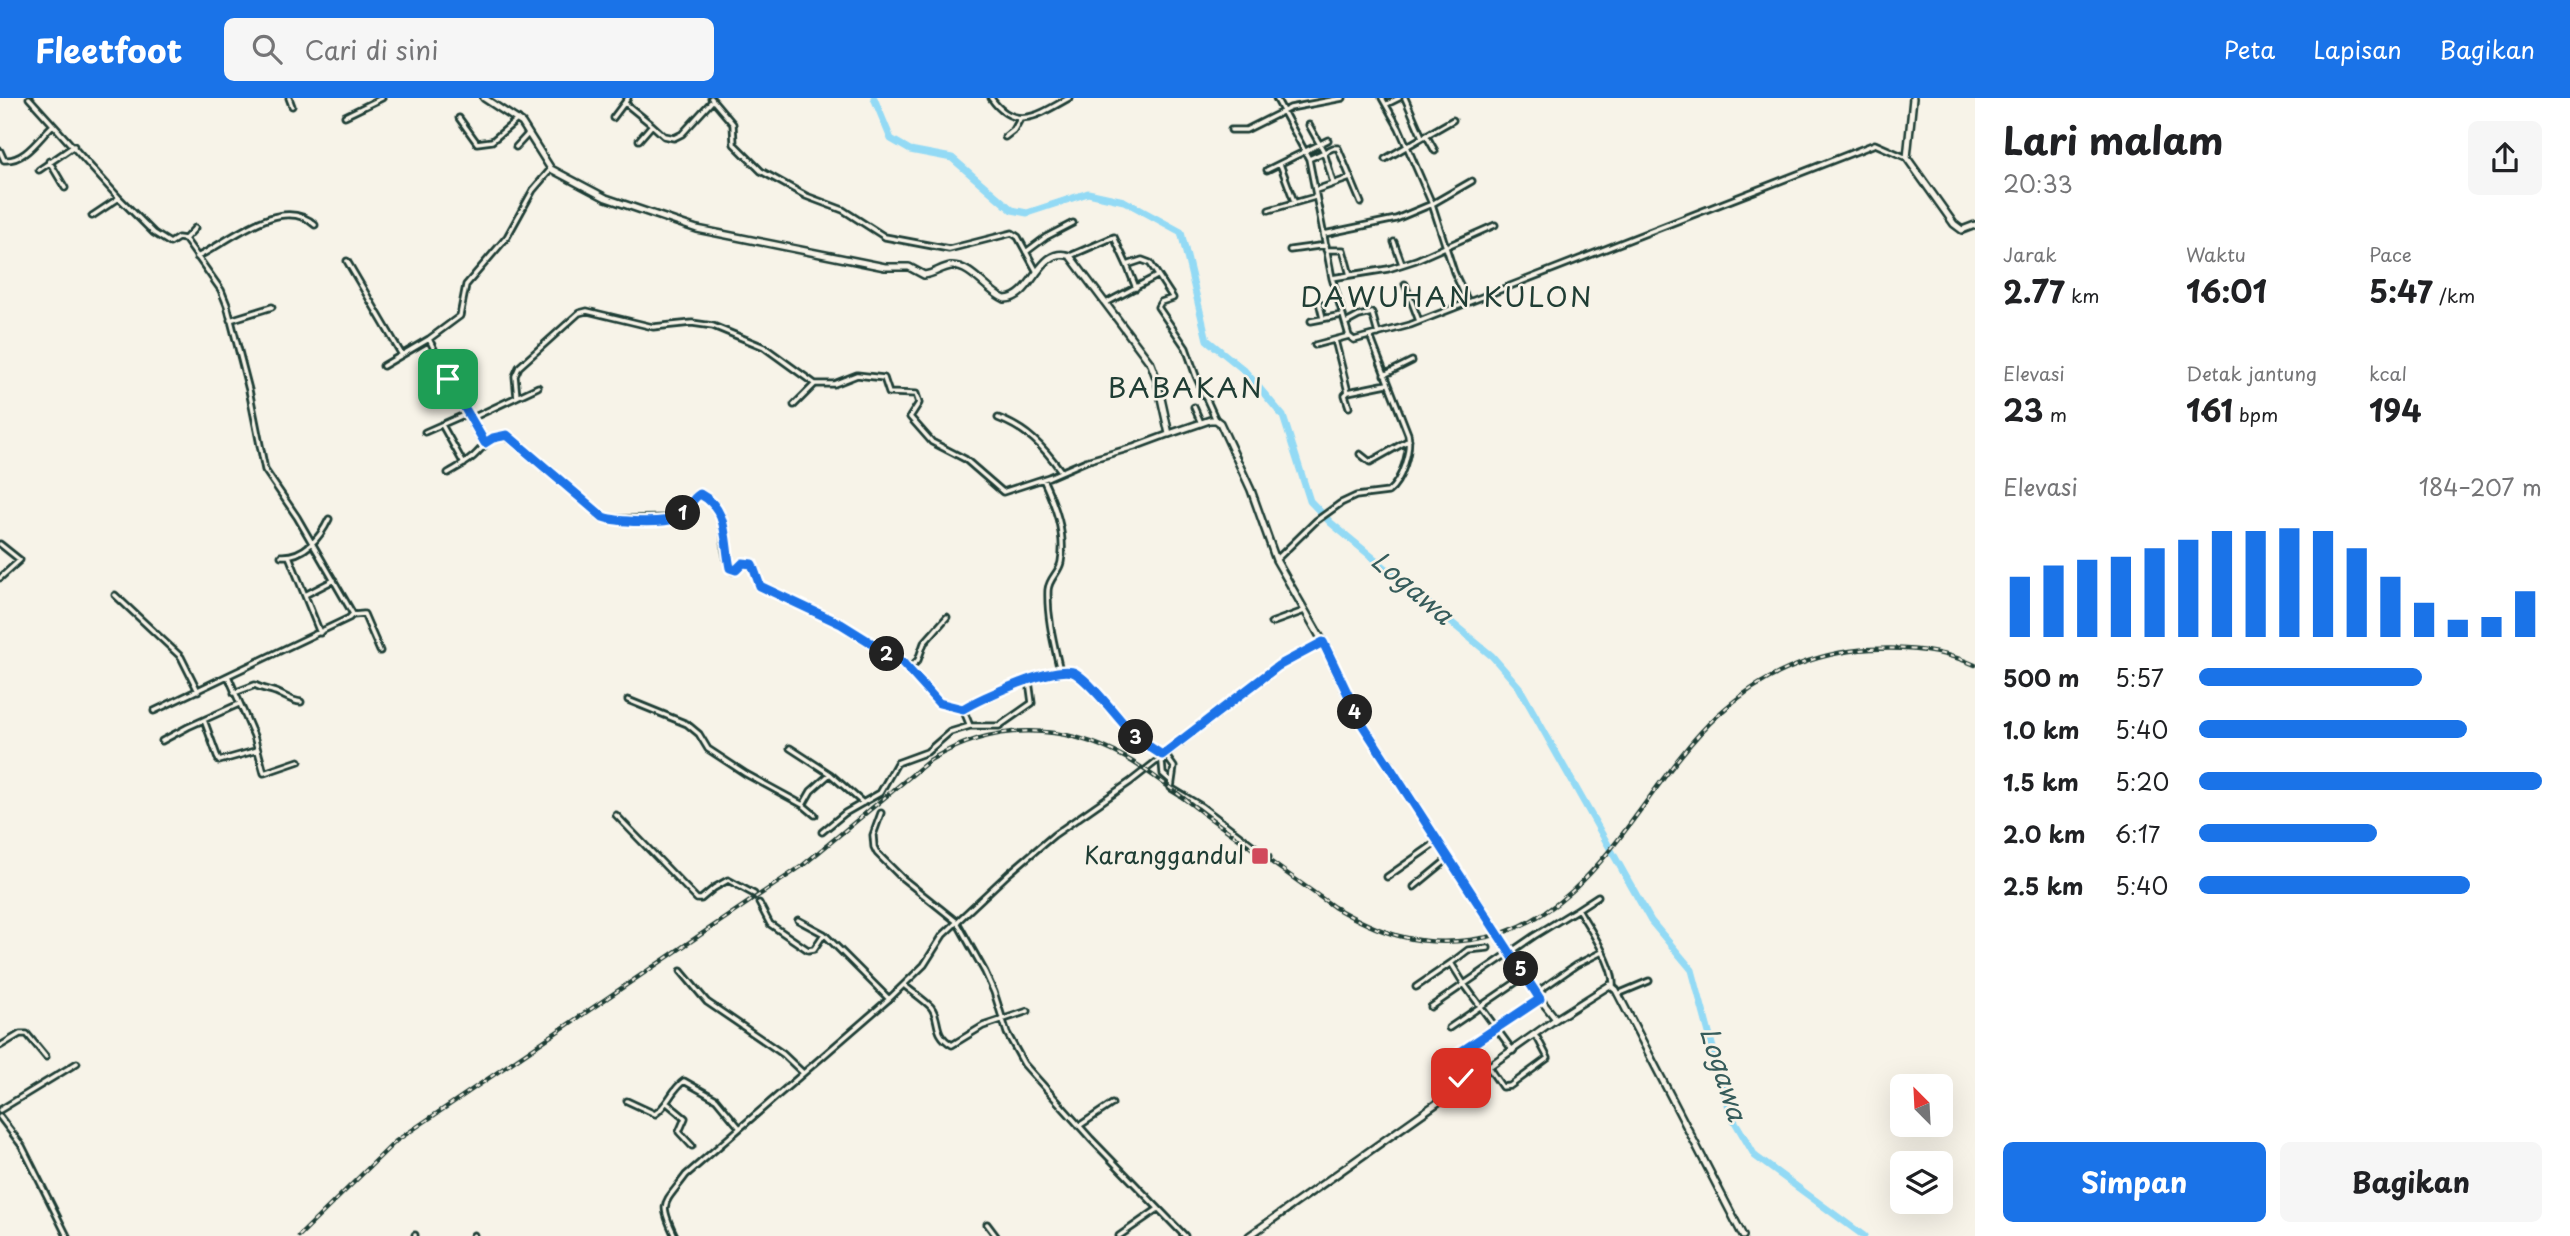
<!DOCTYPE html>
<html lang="id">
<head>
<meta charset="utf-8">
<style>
  body { margin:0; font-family:"Playpen Sans",sans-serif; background:#f6f6f6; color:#202124; height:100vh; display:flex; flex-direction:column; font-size:26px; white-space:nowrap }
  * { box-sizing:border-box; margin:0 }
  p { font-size:23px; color:#757577 }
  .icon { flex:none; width:38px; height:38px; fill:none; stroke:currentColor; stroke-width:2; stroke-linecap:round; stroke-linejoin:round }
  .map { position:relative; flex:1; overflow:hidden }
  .drawer { display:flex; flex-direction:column; background:#fff; width:595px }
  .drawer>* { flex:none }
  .needle { width:46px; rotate:336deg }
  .tools { position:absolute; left:1890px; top:976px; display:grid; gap:14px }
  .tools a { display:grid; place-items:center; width:63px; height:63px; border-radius:10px; background:#fff; box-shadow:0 7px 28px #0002; font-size:35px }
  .pin { position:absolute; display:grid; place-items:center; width:60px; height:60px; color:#fff; margin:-30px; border-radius:14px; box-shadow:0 4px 10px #0006 }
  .km { position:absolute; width:35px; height:35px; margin:-18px; border-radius:50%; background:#222; color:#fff; font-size:19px; line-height:35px; text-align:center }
  .round { display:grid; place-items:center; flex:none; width:74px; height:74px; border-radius:10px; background:#f6f6f6 }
  .summary { display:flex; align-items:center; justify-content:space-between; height:119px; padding:0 28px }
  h1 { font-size:38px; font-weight:700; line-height:52px }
  .figures { display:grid; grid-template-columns:repeat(3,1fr); gap:10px; height:119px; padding:7px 28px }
  .figures div { display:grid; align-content:center }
  .figures b { font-size:30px; font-weight:700 }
  .figures small { font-size:19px; font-weight:400 }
  .figures p { font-size:19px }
  .chart { height:196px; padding:14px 28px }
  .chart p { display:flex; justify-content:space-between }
  .chart svg { width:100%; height:126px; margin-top:7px; stroke:#1a73e8; stroke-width:6 }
  .action { display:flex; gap:14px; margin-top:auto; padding:14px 28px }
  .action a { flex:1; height:80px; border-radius:10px; background:#1a73e8; color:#fff; font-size:28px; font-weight:700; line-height:80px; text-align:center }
  .action a+a { background:#f6f6f6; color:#202124 }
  ul { padding:0 28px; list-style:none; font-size:23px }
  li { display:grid; grid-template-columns:112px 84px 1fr; align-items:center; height:52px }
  li i { height:18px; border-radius:9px; background:#1a73e8 }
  header { display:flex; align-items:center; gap:42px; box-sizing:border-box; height:98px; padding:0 35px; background:#1a73e8; color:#fff }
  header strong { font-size:33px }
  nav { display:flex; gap:38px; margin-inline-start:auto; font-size:24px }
  .search { width:490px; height:63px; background:#f6f6f6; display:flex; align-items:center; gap:18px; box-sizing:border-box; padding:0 24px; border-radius:10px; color:#757577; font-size:26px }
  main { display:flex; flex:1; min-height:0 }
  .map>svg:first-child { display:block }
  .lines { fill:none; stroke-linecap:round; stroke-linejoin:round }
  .river { stroke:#93daf5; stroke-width:7 }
  .street-casing { stroke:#1f3d34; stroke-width:9 }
  .secondary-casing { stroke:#1f3d34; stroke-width:10 }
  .street { stroke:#f7f3e8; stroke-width:3.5 }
  .secondary { stroke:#f7f3e8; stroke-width:5 }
  .rail-casing { stroke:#1f3d34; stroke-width:4.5 }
  .rail { stroke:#f7f3e8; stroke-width:2; stroke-dasharray:5; stroke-linecap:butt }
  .route-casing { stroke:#fff; stroke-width:14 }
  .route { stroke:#1a73e8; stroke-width:9 }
  .poi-dot { fill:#d1495b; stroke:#f7f3e8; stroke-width:2.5 }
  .labels { text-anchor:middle; stroke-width:5; stroke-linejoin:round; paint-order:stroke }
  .poi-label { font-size:24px; fill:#1f3d34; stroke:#f7f3e8; text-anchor:end }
  .water-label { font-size:26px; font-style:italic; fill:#365c5b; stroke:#f7f3e8 }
  .quarter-label { font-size:28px; letter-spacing:2px; fill:#1f3d34; stroke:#f7f3e8 }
</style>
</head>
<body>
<header>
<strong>Fleetfoot</strong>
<div class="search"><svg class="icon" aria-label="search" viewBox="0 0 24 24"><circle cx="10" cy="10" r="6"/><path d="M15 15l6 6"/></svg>Cari di sini</div>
<nav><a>Peta</a><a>Lapisan</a><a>Bagikan</a></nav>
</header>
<main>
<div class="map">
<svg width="1975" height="1138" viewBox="0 0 1975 1138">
  <rect width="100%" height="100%" fill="#f7f3e8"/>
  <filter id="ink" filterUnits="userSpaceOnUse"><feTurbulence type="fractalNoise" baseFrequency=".0143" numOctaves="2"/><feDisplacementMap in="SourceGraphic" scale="14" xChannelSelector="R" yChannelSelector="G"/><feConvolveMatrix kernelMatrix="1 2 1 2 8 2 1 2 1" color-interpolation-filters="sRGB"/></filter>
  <g filter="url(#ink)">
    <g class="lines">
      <path class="river" d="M874 0 891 41 910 52 952 60 1012 112 1027 115 1088 95 1124 103 1181 134 1207 242 1244 272 1283 318 1310 403 1331 425 1492 558 1519 589 1651 823 1692 872 1731 1017 1755 1058 1864 1138"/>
      <defs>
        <path id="street" d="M29 0 119 100 154 135 170 145 178 140 185 141 221 192 227 207 249 292 265 372 297 419 353 516 349 520 154 613
          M289 0 292 8
          M711 0 733 26 734 46 761 73 806 98 843 112 885 139 949 151 1012 135 1018 139 1037 174
          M991 0C1015 35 1040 16 1069 0
          M1276 0 1309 61 1332 180 1349 238 1354 242 1410 227 1875 46 1907 60
          M1382 0 1399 30 1432 106 1454 174 1468 204
          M1405 0 1422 39
          M625 5 652 27 639 42
          M1387 6 1399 0
          M345 18 382 0
          M459 20 477 45 492 43 518 21
          M613 20 628 0
          M652 27 664 38 674 40 682 36 713 2
          M1309 27 1324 54 1333 85
          M1231 32H1246L1290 10 1343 0
          M1426 37 1435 53
          M1005 39 1014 32 1020 21
          M516 49 528 36
          M0 53 4 62C25 64 39 40 53 27
          M1309 61 1333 50H1338L1361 105
          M1385 61 1453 22
          M49 63 65 90
          M1280 66 1294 103
          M39 72 74 48
          M1267 72 1328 42
          M1316 92 1350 80
          M1269 112 1315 99
          M92 118 119 100
          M1324 136 1396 121 1432 106 1472 83
          M185 141 195 130
          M1394 144 1402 166
          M1290 152 1326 147
          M1326 152H1343L1350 177
          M1026 154 1046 139 1073 125
          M1070 158 1114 139 1127 167 1142 162 1150 165 1173 200 1161 204 1158 209 1186 250 1196 278 1216 322
          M197 159C228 144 282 96 315 127
          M347 163 402 257
          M1127 167 1136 190
          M1332 180 1388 171 1416 162 1495 127
          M1405 186 1419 223
          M1319 204 1323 220
          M1106 205 1157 178
          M230 222 272 209
          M1311 223 1342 217
          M1346 225 1359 218 1372 215 1378 236
          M429 241 466 316 484 344
          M1335 242 1348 294 1387 286
          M1315 247 1349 238
          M383 268 429 241 460 218 466 187 507 139 533 92 551 71
          M1384 277 1412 263
          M1348 294 1345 297 1349 309
          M517 299 515 278 519 269 579 215 587 213 653 229 692 225 713 228 764 249 815 286H834L857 277 884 280 889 295 916 296 919 305 910 319 932 344 965 361 1003 394 1049 379 1086 363 1134 349 1169 336
          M794 307 815 286
          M1194 309 1201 325
          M998 320C1027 331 1043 348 1061 373
          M470 321 538 289
          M442 327 464 366
          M425 334 466 316
          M1360 356 1370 364 1409 342
          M448 375C458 369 469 364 477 355 486 346 490 339 505 337L603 419 610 421 676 420 686 412 696 398 702 396C737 418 714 447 733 473L743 465H752L760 488 841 526 902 564 939 605 963 611 970 628 950 634 927 654 897 665 880 695 845 715 822 734
          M1043 381C1055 407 1066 435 1061 464 1059 475 1049 480 1048 492 1047 520 1054 546 1060 573
          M0 446 20 462 0 480
          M281 458C304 459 320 440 329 421
          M289 458 320 535
          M1276 462 1316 423 1341 405 1356 398 1388 394C1402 383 1411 353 1408 336L1370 238
          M115 497 181 559 198 593
          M305 497 334 482
          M353 517 364 516 380 553
          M1271 525 1304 513
          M908 572 918 562 924 545 947 519
          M228 578 254 638 264 675 299 663
          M234 595 255 587C262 591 271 592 278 595 287 599 292 603 301 604
          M628 602 687 626 699 636 708 651 746 676 803 707 811 693 830 676
          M963 611C980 600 1058 565 1075 575 1093 585 1116 618 1131 634 1140 643 1151 650 1162 657
          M204 622 219 663 258 652
          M971 628H999L1032 605 1029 583
          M162 643 188 629 239 606
          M790 650 830 676 863 705
          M1164 655 1174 669 1171 690 1201 708 1268 759
          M1159 659 1162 664 1163 676 1171 683
          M803 707 815 717
          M881 715 873 737 874 749 877 755 901 779 957 824 985 874 994 894 1007 935 1024 966 1091 1041 1185 1138
          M616 717 697 801H701L714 790 728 782 754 796
          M1387 779 1437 744
          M1414 789 1448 761
          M759 805 770 826 808 852 814 851 824 836
          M1578 811 1598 798
          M798 822 824 836 889 901
          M1451 865 1468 852 1488 850
          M681 873 707 904 783 956 802 974
          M904 887C912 894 923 901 931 909 941 922 932 935 952 947L983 928 1028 913
          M1416 889 1451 865 1464 886 1513 953
          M1536 895 1576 867 1602 854
          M1618 896 1649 883
          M1431 909 1534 838 1578 811C1589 829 1614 867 1613 887
          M1449 930 1525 878
          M0 948 20 936H27L46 959
          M1489 970 1502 989 1510 988 1548 960 1538 941 1534 937
          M1465 986 1450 961 1540 901
          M627 1003 655 1016C668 1007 672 991 684 983L716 1001 739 1029
          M667 1005 685 1020 679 1034 692 1048
          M0 1012 77 965
          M0 1019 22 1048 67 1138
          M1079 1028 1112 1006
          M987 1126 996 1138
          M415 1137V1138
          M473 1138 474 1137
          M675 1138C658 1103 664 1107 686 1077L889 901 924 867 943 837 1008 776 1054 737 1130 684 1278 568 1323 544
          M1119 1138 1158 1111"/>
        <path id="secondary" d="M484 0 522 25 551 71 606 100 697 131 885 169H909L924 177C934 176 942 169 951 168 972 167 987 194 1005 201 1034 200 1038 147 1070 158L1151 266 1157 282 1169 336 1210 322H1216L1220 325 1251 392 1276 462 1323 544 1355 614 1540 901 1556 921
          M1913 0 1907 60 1954 126 1962 132 1975 127
          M1249 1138 1556 921 1610 887 1616 892 1743 1138"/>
      </defs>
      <use href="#street" class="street-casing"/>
      <use href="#secondary" class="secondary-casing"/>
      <use href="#street" class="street"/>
      <use href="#secondary" class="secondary"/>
      <defs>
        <path id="rail" d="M299 1138 396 1043 802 768 930 662C994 624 1062 624 1126 660 1154 676 1179 697 1204 716 1248 747 1291 778 1334 809 1379 835 1416 849 1470 842 1593 828 1637 692 1718 617 1760 578 1814 554 1871 551 1906 549 1942 552 1975 567"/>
      </defs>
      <use href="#rail" class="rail-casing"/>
      <use href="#rail" class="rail"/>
    </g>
  </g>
  <g class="lines" filter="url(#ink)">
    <defs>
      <path id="route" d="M448 281 485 345 493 340 507 337 603 419C617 424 662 426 677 420 688 416 690 401 700 396 729 411 724 442 730 470L736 472 743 465 752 466 760 488 841 526 902 564 939 605 963 611C980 600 1058 565 1075 575 1092 585 1116 618 1131 634 1140 643 1151 650 1162 657L1278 568 1323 544 1362 626 1540 901 1450 961 1461 980"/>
    </defs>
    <use href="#route" class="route-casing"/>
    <use href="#route" class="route"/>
  </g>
  <rect class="poi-dot" x="1251" y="749" width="18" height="18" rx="3.5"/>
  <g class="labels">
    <g class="poi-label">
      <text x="1244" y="766">Karanggandul</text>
    </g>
    <g class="water-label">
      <text transform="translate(1412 490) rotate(40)" y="9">Logawa</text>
      <text transform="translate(1723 976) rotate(72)" y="9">Logawa</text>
    </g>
    <g class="quarter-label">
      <text x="1447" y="209">DAWUHAN KULON</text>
      <text x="1186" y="300">BABAKAN</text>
    </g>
  </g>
</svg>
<div class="tools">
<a><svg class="needle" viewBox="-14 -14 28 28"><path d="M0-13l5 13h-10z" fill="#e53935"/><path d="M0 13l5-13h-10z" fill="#757577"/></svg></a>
<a><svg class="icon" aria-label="layers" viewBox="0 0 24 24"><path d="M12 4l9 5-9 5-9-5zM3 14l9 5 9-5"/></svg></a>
</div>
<div class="pin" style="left:448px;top:281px;background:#1e9e55"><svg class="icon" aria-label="arrive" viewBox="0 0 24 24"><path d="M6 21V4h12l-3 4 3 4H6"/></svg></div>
<div class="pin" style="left:1461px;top:980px;background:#d93025"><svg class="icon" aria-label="check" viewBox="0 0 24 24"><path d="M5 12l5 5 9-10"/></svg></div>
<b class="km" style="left:683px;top:415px">1</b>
<b class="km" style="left:887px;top:556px">2</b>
<b class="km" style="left:1136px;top:639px">3</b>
<b class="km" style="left:1355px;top:614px">4</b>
<b class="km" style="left:1521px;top:871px">5</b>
</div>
<section class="drawer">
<div class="summary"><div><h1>Lari malam</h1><p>20:33</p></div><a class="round"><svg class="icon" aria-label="share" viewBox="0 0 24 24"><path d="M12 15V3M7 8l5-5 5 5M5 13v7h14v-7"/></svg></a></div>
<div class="figures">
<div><p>Jarak</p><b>2.77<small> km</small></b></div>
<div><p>Waktu</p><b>16:01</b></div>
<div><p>Pace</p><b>5:47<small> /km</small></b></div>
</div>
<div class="figures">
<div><p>Elevasi</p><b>23<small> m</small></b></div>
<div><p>Detak jantung</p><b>161<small> bpm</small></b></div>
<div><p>kcal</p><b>194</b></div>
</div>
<div class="chart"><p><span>Elevasi</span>184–207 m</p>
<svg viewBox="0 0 160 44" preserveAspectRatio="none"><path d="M5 44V23M15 44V19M25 44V17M35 44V16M45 44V13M55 44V10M65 44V7M75 44V7M85 44V6M95 44V7M105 44V13M115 44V23M125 44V32M135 44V38M145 44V37M155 44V28"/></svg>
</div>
<ul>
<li><b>500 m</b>5:57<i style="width:65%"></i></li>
<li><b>1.0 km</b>5:40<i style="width:78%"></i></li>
<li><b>1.5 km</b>5:20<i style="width:100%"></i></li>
<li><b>2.0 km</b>6:17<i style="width:52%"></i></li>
<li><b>2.5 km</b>5:40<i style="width:79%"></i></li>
</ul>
<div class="action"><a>Simpan</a><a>Bagikan</a></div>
</section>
</main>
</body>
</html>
